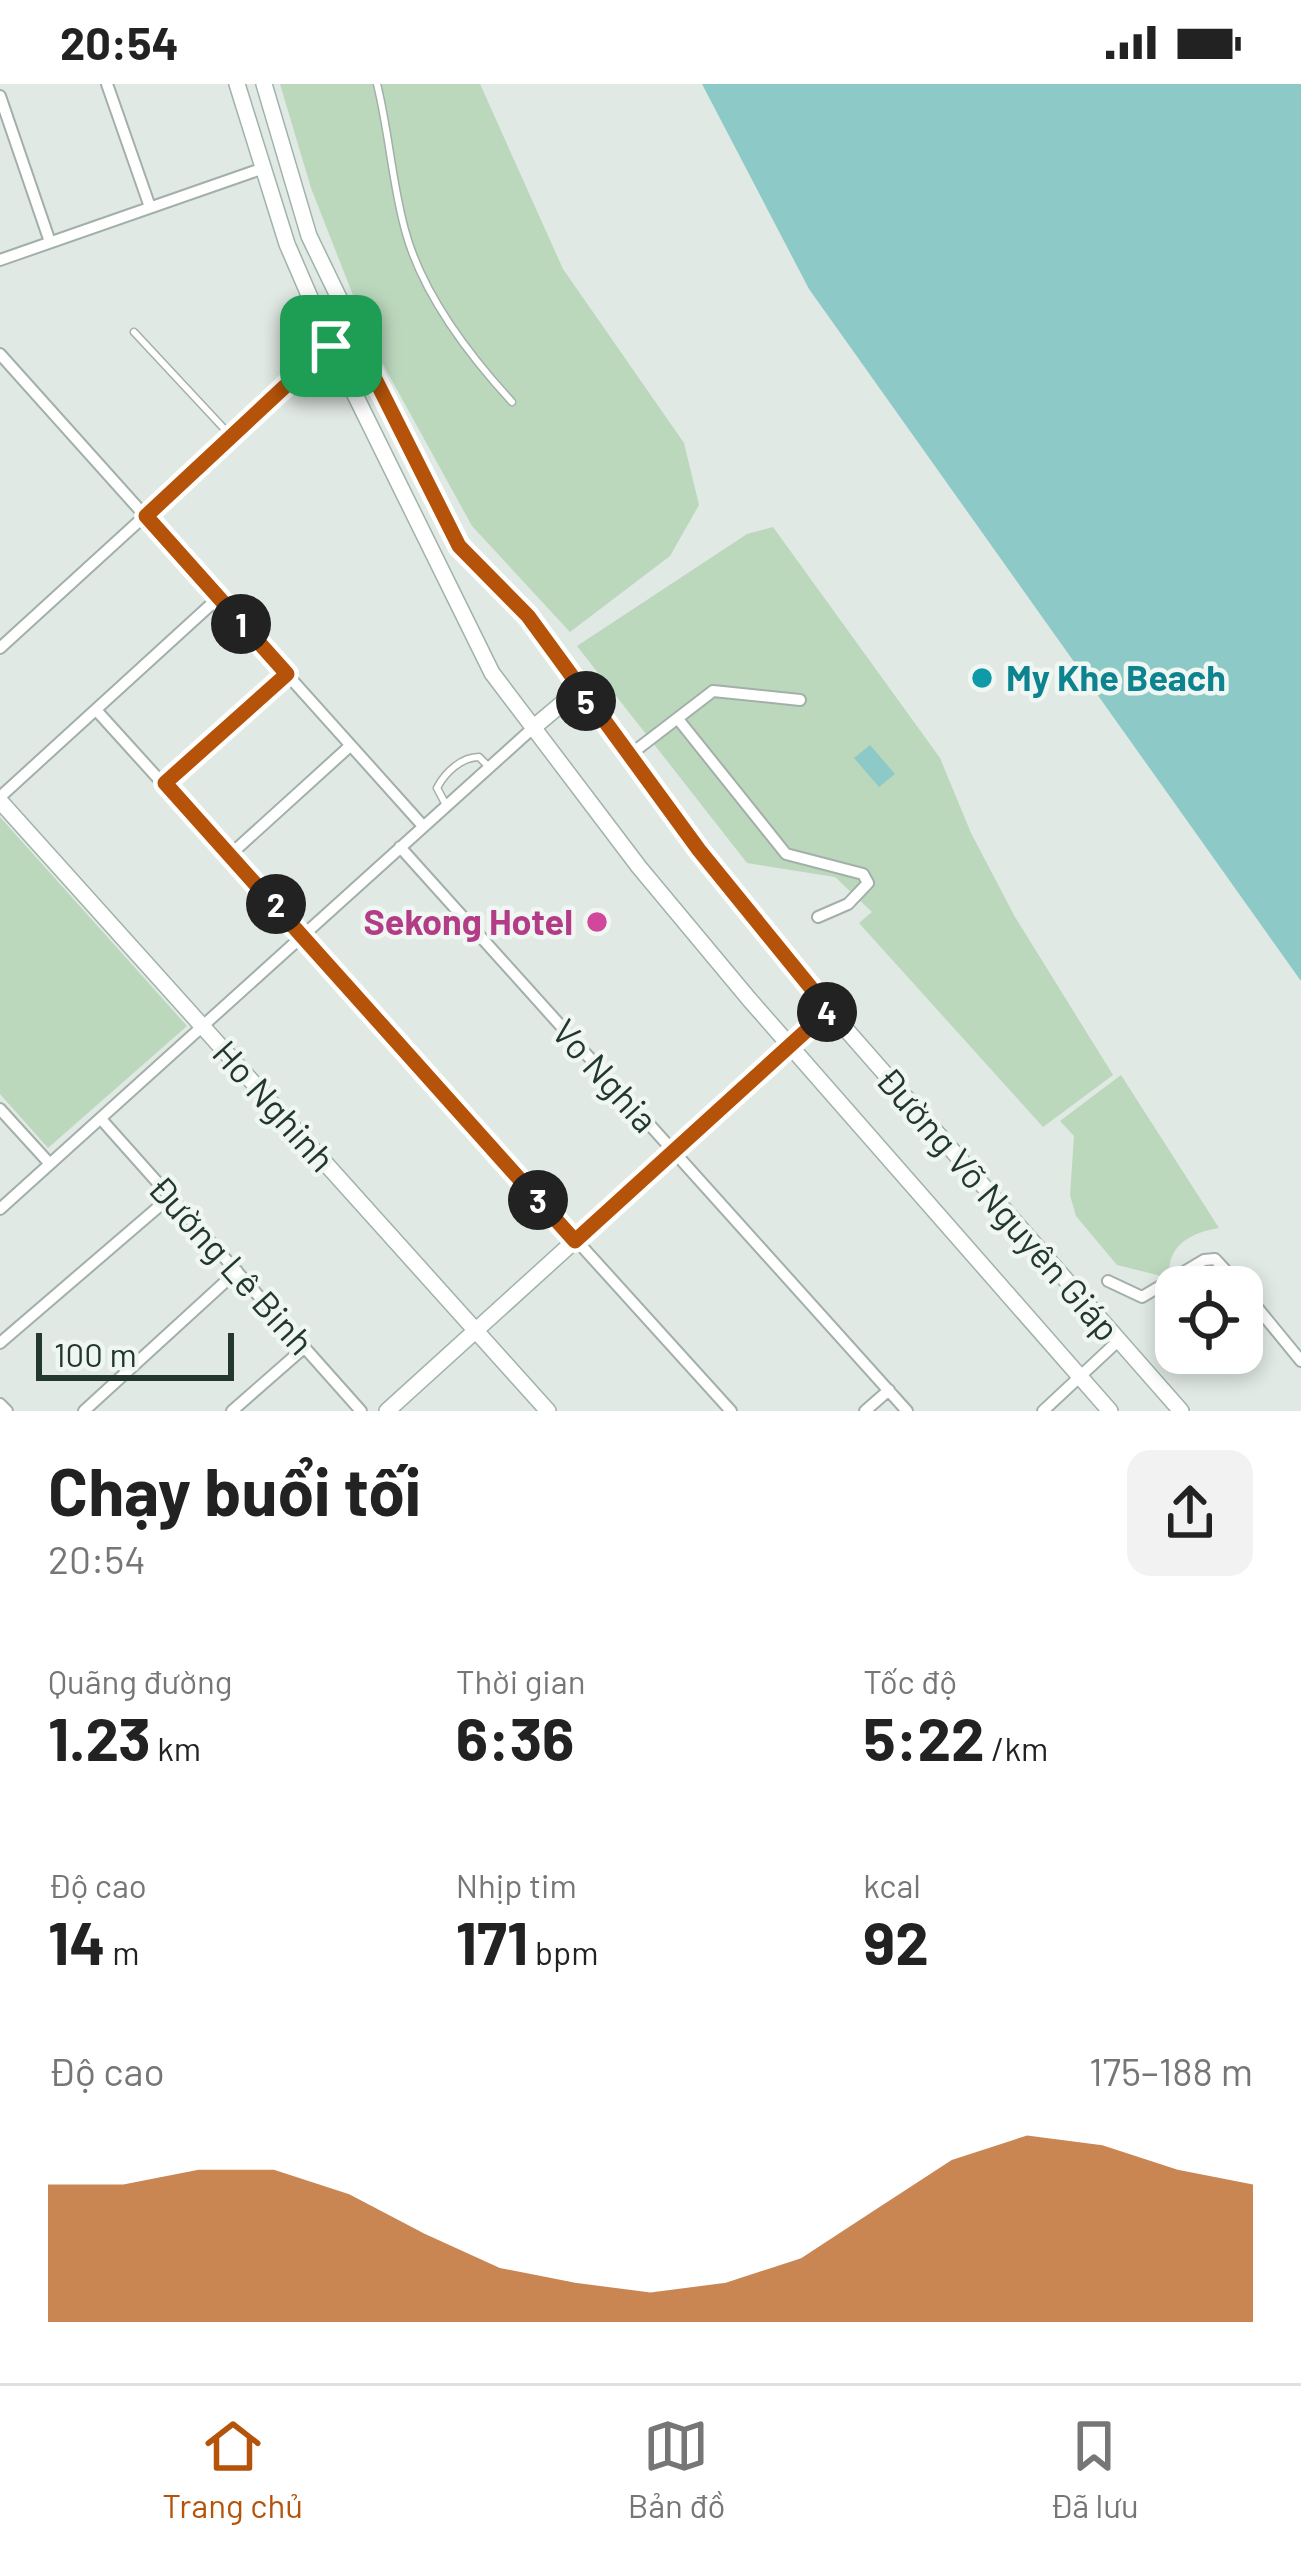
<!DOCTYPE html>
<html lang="vi">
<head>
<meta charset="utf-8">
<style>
  body { margin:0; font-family:Barlow,sans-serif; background:#f2f2f2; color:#222; height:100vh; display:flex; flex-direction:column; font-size:45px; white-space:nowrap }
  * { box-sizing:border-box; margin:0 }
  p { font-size:39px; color:#767676 }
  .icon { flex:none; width:66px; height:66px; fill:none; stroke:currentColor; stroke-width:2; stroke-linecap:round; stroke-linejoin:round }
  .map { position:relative; height:1327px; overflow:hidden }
  .details { display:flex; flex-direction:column; background:#fff; flex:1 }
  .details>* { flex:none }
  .fabs { position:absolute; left:1155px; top:1182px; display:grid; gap:24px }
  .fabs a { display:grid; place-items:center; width:108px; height:108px; border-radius:24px; background:#fff; box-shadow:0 6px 18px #0003; font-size:60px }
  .scale { position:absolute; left:36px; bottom:30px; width:198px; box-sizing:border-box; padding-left:12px; border:6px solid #22372e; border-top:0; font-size:33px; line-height:42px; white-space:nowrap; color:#22372e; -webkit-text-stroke:9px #f0f6f2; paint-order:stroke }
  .pin { position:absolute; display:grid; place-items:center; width:102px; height:102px; color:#fff; margin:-51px; border-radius:24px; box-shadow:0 6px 18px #0006 }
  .km { position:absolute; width:60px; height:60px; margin:-30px; border-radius:50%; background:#222; color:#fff; font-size:33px; line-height:60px; text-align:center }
  .round { display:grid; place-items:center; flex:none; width:126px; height:126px; border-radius:24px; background:#f2f2f2 }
  .head { display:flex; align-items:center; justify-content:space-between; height:204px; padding:0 48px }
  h1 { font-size:66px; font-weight:700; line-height:90px }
  .stats { display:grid; grid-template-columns:repeat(3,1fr); gap:18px; height:204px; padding:12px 48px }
  .stats div { display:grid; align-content:center }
  .stats b { font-size:60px; font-weight:700 }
  .stats small { font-size:33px; font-weight:400 }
  .stats p { font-size:33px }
  .chart { height:336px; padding:24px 48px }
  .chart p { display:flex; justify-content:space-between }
  .chart svg { width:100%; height:216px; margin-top:12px; fill:#b45309; opacity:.7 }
  .status { display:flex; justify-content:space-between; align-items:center; height:84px; padding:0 60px; background:#fff; direction:ltr }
  .status svg { height:33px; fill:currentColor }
  .dock { display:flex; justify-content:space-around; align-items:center; height:168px; border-top:3px solid #e0e0e0; background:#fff; font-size:33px; color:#767676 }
  .dock a { display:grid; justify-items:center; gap:6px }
  .dock .selected { color:#b45309 }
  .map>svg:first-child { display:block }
  .green { fill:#bbd8bd }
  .water { fill:#8dc9c7 }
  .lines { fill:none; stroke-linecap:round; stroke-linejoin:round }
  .lane-casing { stroke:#a3b0a9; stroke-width:9 }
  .street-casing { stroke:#a3b0a9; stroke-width:14 }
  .secondary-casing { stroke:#a0b3a9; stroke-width:18 }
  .lane { stroke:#fff; stroke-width:6 }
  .street { stroke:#fff; stroke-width:10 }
  .secondary { stroke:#fff; stroke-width:15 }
  .route-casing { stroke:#fff; stroke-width:24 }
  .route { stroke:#b45309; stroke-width:15 }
  .culture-dot { fill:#0f9aa8; stroke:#f0f6f2; stroke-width:4.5 }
  .hotel-dot { fill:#d1479c; stroke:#f0f6f2; stroke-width:4.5 }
  .labels { text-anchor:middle; stroke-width:9; stroke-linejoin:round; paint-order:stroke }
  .culture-label { font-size:36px; font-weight:bold; fill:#0d838f; stroke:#f0f6f2; text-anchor:start }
  .hotel-label { font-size:36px; font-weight:bold; fill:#b23c85; stroke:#f0f6f2; text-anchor:end }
  .street-label { font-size:36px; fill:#22372e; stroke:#f0f6f2 }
</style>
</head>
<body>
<div class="status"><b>20:54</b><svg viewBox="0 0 49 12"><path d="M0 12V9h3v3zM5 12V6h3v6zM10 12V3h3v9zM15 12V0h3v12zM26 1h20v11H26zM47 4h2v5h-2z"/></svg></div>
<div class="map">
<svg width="1301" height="1327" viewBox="0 0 1301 1327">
  <rect width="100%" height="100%" fill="#e0e9e3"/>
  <path class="green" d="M280 0H480L563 185 684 359 699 421 670 472 570 548 472 442 373 262 311 104Z
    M773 443 940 674 971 749 1015 833 1113 991 1043 1043 859 839 872 828 835 793 747 779 577 562 747 450Z
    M0 733 187 942 48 1064 0 1010Z
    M1121 991 1219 1144C1190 1149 1167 1161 1169 1194L1117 1181 1076 1132 1070 1111 1074 1052 1060 1037Z"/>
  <path class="water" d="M702 0H1301V897L809 205Z
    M870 661 895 690 879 703 854 674Z"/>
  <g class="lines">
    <defs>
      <path id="lane" d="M377 0C389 48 392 99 405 146 422 210 468 270 512 318
        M134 248 230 351
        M446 721 437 704C445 688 462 673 479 673L489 683"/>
      <path id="street" d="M107 0 150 123
        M0 12 50 158
        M0 176 261 85
        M0 270 423 742
        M0 564 331 262
        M97 627 731 1327
        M678 635 786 770 863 790 868 799 848 820 818 833
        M627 673 713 607 800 616
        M165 699 287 590
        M0 713 217 515
        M400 763 907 1327
        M231 770 350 662
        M0 1025 50 1080
        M101 1035 361 1327
        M0 1125 534 643
        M1108 1197 1142 1213 1204 1176 1215 1175 1241 1203
        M1242 1205 1301 1277
        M0 1259 170 1113
        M0 1320 7 1327
        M84 1327 237 1187
        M232 1327 305 1263
        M865 1327 889 1306
        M1043 1327 1118 1257"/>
      <path id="secondary" d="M237 0 287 160 331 262 492 589 639 783 749 915 1110 1327
        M264 0 309 152 459 462 528 532 699 767 829 926 1181 1327
        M534 643 578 606
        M0 717 548 1327
        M387 1327 829 926"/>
    </defs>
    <use href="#lane" class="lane-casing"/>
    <use href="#street" class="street-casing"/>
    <use href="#secondary" class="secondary-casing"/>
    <use href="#lane" class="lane"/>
    <use href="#street" class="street"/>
    <use href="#secondary" class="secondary"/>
  </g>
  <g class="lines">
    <defs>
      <path id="route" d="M353 251 459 462 528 532 699 766 829 926 575 1157 165 699 287 590 146 432 308 281Z"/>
    </defs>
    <use href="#route" class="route-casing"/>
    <use href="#route" class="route"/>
  </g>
  <circle class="culture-dot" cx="982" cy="594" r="12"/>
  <circle class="hotel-dot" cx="597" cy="838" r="12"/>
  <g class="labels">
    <g class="culture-label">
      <text x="1006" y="607">My Khe Beach</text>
    </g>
    <g class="hotel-label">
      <text x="573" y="851">Sekong Hotel</text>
    </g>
    <g class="street-label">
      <text transform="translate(605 992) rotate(48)" y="13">Vo Nghia</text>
      <text transform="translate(274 1022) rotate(48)" y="13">Ho Nghinh</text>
      <text transform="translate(998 1120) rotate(49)" y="13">Đường Võ Nguyên Giáp</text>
      <text transform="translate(231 1181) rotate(48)" y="13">Đường Lê Binh</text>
    </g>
  </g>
</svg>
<div class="fabs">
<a><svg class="icon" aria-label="locate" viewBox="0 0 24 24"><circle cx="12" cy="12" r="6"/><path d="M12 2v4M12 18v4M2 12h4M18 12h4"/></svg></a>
</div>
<div class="scale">100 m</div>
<div class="pin" style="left:331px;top:262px;background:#1e9e55"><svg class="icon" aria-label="arrive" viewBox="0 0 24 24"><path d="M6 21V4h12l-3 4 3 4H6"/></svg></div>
<b class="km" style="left:241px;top:540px">1</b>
<b class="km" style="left:276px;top:820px">2</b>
<b class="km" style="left:538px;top:1116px">3</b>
<b class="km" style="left:827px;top:928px">4</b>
<b class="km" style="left:586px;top:617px">5</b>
</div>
<section class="details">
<div class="head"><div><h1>Chạy buổi tối</h1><p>20:54</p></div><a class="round"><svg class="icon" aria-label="share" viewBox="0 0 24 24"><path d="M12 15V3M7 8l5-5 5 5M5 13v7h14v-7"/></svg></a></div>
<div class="stats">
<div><p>Quãng đường</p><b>1.23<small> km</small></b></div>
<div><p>Thời gian</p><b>6:36</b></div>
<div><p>Tốc độ</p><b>5:22<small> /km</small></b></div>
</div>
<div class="stats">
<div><p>Độ cao</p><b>14<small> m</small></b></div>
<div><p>Nhịp tim</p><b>171<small> bpm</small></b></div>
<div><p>kcal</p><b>92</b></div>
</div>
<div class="chart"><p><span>Độ cao</span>175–188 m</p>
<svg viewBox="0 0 160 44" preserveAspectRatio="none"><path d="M0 44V16L10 16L20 13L30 13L40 18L50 26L60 33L70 36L80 38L90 36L100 31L110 21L120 11L130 6L140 8L150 13L160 16V44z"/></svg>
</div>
</section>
<nav class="dock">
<a class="selected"><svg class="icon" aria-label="home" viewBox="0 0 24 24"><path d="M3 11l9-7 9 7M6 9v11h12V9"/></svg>Trang chủ</a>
<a><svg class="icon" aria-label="map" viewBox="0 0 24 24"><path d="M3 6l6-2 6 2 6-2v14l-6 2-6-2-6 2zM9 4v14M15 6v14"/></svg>Bản đồ</a>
<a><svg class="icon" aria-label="saved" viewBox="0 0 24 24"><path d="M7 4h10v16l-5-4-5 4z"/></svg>Đã lưu</a>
</nav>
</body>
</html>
